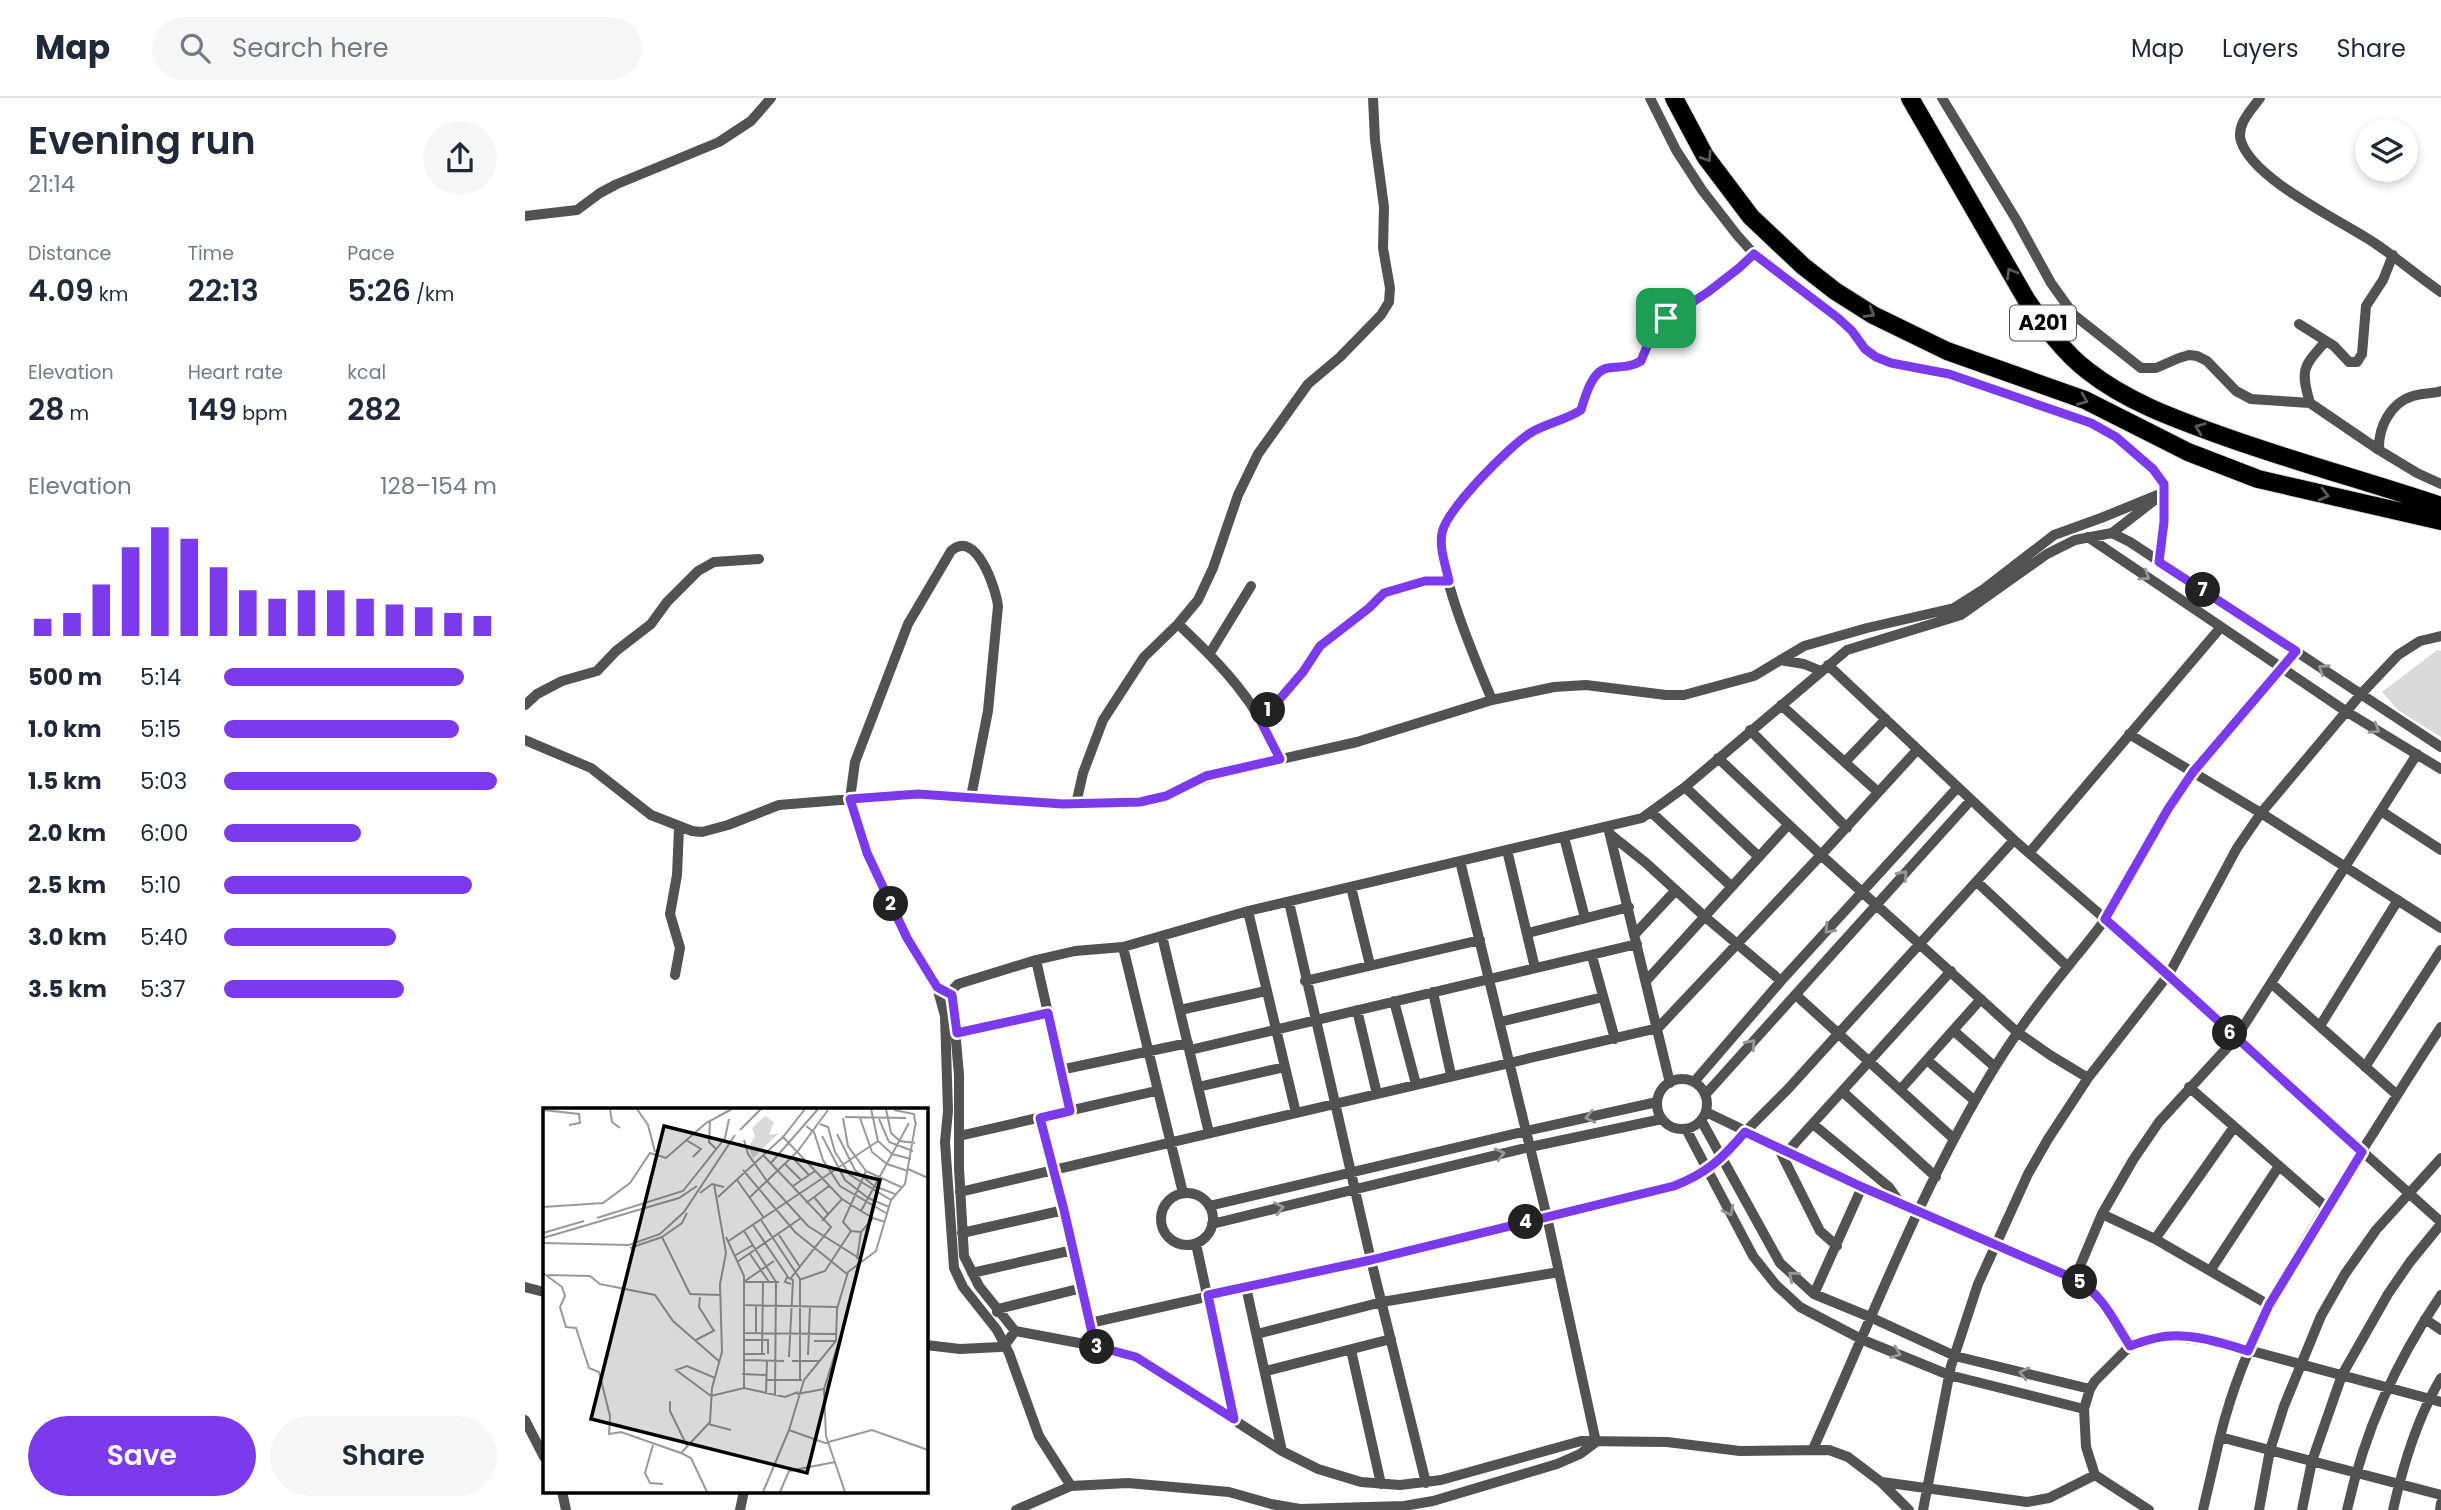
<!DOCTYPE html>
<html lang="en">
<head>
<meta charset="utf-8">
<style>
  body { margin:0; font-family:Poppins,sans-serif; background:#f6f6f7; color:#1f2937; height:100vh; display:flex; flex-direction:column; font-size:26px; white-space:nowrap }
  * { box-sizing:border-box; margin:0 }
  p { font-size:23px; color:#747a83 }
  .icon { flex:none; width:38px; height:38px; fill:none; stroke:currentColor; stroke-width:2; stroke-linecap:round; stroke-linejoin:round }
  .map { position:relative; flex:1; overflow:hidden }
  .details { display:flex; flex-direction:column; background:#fff; width:525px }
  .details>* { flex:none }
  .controls { position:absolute; left:1830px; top:21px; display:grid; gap:14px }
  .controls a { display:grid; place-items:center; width:63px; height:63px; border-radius:50%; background:#fff; box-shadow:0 4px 10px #0003; font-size:35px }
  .pin { position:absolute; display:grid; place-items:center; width:60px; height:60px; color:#fff; margin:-30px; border-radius:14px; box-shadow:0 4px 10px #0006 }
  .km { position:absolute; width:35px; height:35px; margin:-18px; border-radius:50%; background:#222; color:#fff; font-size:19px; line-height:35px; text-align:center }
  .round { display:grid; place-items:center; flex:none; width:74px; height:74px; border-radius:37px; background:#f6f6f7 }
  .overview { display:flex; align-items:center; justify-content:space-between; height:119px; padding:0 28px }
  h1 { font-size:38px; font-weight:600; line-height:52px }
  .stats { display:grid; grid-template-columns:repeat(3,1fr); gap:10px; height:119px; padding:7px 28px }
  .stats div { display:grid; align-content:center }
  .stats b { font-size:30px; font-weight:600 }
  .stats small { font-size:19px; font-weight:400 }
  .stats p { font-size:19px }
  .chart { height:196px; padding:14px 28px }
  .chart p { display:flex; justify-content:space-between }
  .chart svg { width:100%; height:126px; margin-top:7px; stroke:#7c3aed; stroke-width:6 }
  .button { display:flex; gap:14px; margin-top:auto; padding:14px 28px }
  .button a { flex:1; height:80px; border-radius:42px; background:#7c3aed; color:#fff; font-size:28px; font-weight:600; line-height:80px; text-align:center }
  .button a+a { background:#f6f6f7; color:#1f2937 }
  ul { padding:0 28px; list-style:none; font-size:23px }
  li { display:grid; grid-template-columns:112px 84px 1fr; align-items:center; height:52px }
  li i { height:18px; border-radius:9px; background:#7c3aed }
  header { display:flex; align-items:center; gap:42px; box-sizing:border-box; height:98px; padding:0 35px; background:#fff; border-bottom:2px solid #e0e1e3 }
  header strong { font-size:33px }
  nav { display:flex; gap:38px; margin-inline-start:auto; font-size:24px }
  .search { width:490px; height:63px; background:#f6f6f7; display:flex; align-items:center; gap:18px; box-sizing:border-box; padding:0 24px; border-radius:38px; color:#747a83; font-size:26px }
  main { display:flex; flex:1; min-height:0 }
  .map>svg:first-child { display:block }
  .green { fill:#d9d9d9 }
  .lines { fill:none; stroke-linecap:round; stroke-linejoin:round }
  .motorway-casing { stroke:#dbdbdb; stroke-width:20 }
  .minor { stroke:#525252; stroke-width:10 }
  .motorway { stroke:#000; stroke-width:18 }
  .oneway { stroke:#595959 }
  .oneway2 { stroke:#979797 }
  .route-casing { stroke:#fff; stroke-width:14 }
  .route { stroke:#7c3aed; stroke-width:9 }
  .labels { text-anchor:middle; stroke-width:7; stroke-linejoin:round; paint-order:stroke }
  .shield { fill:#fff; stroke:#4c4c4c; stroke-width:2 }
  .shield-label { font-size:21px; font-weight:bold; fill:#000 }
  .inset-road { fill:none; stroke:#999; stroke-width:2 }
  .view { fill:#000; fill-opacity:0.15; stroke:#000; stroke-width:3.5 }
  .inset-edge { fill:none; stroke:#000; stroke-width:3.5 }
</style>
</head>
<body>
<header>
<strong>Map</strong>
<div class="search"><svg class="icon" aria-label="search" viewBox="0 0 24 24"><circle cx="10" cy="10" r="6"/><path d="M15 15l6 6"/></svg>Search here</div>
<nav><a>Map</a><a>Layers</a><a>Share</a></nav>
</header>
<main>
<section class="details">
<div class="overview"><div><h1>Evening run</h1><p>21:14</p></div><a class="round"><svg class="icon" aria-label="share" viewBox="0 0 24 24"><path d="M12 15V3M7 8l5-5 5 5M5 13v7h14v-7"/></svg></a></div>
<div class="stats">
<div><p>Distance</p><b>4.09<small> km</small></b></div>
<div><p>Time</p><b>22:13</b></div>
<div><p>Pace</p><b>5:26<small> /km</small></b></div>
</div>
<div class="stats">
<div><p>Elevation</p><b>28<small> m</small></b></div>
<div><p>Heart rate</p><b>149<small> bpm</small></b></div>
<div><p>kcal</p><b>282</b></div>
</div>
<div class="chart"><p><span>Elevation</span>128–154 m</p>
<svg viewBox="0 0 160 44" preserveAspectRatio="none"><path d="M5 44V38M15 44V36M25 44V26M35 44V13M45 44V6M55 44V10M65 44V20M75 44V28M85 44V31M95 44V28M105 44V28M115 44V31M125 44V33M135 44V34M145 44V36M155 44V37"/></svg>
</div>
<ul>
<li><b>500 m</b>5:14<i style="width:88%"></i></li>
<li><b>1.0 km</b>5:15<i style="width:86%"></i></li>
<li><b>1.5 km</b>5:03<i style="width:100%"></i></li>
<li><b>2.0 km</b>6:00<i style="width:50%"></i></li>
<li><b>2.5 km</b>5:10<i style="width:91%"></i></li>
<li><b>3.0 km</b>5:40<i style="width:63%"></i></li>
<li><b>3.5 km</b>5:37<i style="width:66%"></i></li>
</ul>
<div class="button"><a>Save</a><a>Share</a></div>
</section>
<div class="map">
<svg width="1916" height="1412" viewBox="0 0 1916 1412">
  <rect width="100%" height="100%" fill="#fff"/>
  <path class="green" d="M1912 552 1916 553V639L1873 612 1857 594Z"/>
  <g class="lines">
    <defs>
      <path id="motorway" d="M1149 0 1180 58 1226 119 1278 168 1310 193 1348 217 1422 253 1560 302 1663 354 1733 381 1916 423
        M1385 0 1501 201C1519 227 1538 254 1563 273 1601 303 1648 320 1692 336 1766 363 1842 383 1916 408"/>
    </defs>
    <use href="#motorway" class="motorway-casing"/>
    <path class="minor" d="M1125 0 1151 52 1177 92 1212 137 1229 156 1327 233 1347 257 1366 265 1424 276 1566 325 1591 339 1628 371 1637 381 1640 394 1635 464
      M1417 0 1492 123 1526 185 1549 217 1616 270H1631L1654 260 1664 257 1672 258 1682 263 1711 293 1726 301 1785 305 1854 352 1892 375 1916 386
      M1735 0C1726 12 1711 27 1716 43 1728 82 1817 123 1851 146 1873 161 1894 179 1916 194
      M0 118 52 112 75 95 92 86 194 44 226 23 246 0
      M1774 226 1809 248 1824 264H1832L1837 256 1841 208 1858 182 1868 157
      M1785 305C1775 271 1778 269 1801 243
      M1854 352C1853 330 1865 305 1888 298 1897 295 1907 296 1916 293
      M1587 435 1605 444 1916 649
      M1563 439 1822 614 1916 671
      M653 526C695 565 734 606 755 661
      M685 555 726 488
      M1255 562 1279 566 1296 573
      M1303 567 1489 742 1644 876 1711 940 1916 1124
      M967 602C953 568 908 465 918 433 924 410 982 351 1003 337 1019 325 1039 323 1056 312 1059 300 1067 273 1081 270 1093 267 1101 269 1114 264L1125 241 1136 225 1183 194 1214 170 1229 156
      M0 607 12 596 37 583 72 573 91 553 126 526 142 504 173 473 189 464 234 461
      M1256 607 1353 694
      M733 618 753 603 778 574 795 548 844 510 859 495 900 483H924
      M1225 632 1322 730
      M1604 636 1736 715 1916 830
      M0 642 66 670 126 717 167 733 177 734 203 727 254 707 376 697H422L551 706 628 703 694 675 832 644 967 602 1029 589 1061 587 1141 597H1159L1229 578 1279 548 1342 530 1429 510 1459 491 1529 437 1576 420 1640 394
      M1193 660 1296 757 1492 934 1525 957 1563 980
      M1320 664 1361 621
      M1160 689 1233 758
      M446 699 463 613 473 508C471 491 451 430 426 453L383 526 330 664 325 701 342 755 382 840 412 889 427 897 434 977V1070L439 1158 454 1188 490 1233 570 1248 611 1259 757 1353 793 1371 836 1384 875 1387 916 1382 1056 1343 1142 1344 1215 1353 1304 1352 1323 1359 1356 1384 1384 1412
      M551 706 558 675 578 622 619 559 653 526 673 502 688 470 713 397 733 356 783 286 815 259 856 217 864 204 865 190 858 150 859 109 850 42 848 0
      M1856 713 1916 752
      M1127 715 1206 788
      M1083 729 1145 985
      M1086 737 1121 765 1179 818 1256 883
      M1039 739 1060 820
      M982 752 1010 870
      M1504 755 1696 529
      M1452 784 1542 868
      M826 789 845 867
      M764 804 846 1162 901 1385
      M1003 835 1104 809
      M1110 836 1151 792
      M637 838 684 1035
      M598 849 658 1095
      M1067 858 1090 941
      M511 862 545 1013
      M150 877 155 850 145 816 152 777 154 730
      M780 883 955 842
      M1121 883 1263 727
      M1746 885 1871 996
      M412 889 420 918 423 1013 420 1044 429 1170 438 1189 472 1232 484 1255 514 1338 546 1388
      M908 894 926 977
      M427 897 429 890 433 886 511 862 550 853 598 849 723 813 1117 720 1160 689 1322 552 1436 517 1522 456 1550 442 1587 435 1631 401
      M1271 897 1429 1041
      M869 903 891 986
      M655 912 741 893
      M832 912 852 996
      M975 924 1078 899
      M1795 928 1873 802
      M1429 933 1470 969
      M432 935 523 915
      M665 952 1112 846
      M1402 962 1450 1003
      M760 969 771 1015
      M1840 969 1916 852
      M535 972 663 945
      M1132 1006a25 25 0 1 1 50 0a25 25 0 1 1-50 0Z
      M1169 984 1256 883 1432 690
      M673 989 760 969 723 813
      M1664 989 1801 1109
      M1375 992 1456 901
      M1318 994 1411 1079
      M1180 997 1446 702
      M1181 1014 1337 1089 1550 1180 1577 1116 1608 1062 1634 1024 1711 940 1892 656
      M515 1020 539 1112 570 1248
      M1176 1022 1255 1165 1289 1196 1345 1219 1430 1258 1565 1291
      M1288 1026 1364 1089 1375 1105
      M1161 1031 1228 1158 1251 1187 1275 1209 1338 1242 1424 1277 1559 1311
      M434 1038 631 993
      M1253 1049 1295 1133 1312 1148
      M1262 1054 1426 873
      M435 1094 1133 930 1296 757 1392 652
      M636 1121a26 26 0 1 1 52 0a26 26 0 1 1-52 0Z
      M684 1108 1001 1033 1132 1004
      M1577 1116 1630 1141 1744 1207
      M687 1126 1005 1049 1137 1021
      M437 1135 539 1112
      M1630 1141 1709 1029
      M671 1146 709 1321
      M1685 1173 1754 1068
      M447 1175 548 1152
      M1550 1180 1574 1198 1605 1248
      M0 1189 19 1194
      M721 1189 757 1353
      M1289 1196 1337 1089
      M472 1214 473 1211 557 1190
      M1900 1221 1916 1232
      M565 1225 846 1162 1149 1088 1182 1072 1197 1061 1220 1034 1263 991 1489 742
      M732 1236 857 1204 1034 1174
      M401 1247 435 1251 475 1249 480 1247 490 1233
      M826 1252 856 1386
      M741 1273 866 1241
      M0 1322 19 1359
      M1695 1339C1720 1236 1776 1147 1833 1059 1861 1016 1887 972 1916 929
      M1288 1351C1346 1223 1396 1089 1470 969 1492 933 1518 899 1545 866 1557 851 1570 836 1581 820 1604 785 1622 745 1644 710 1680 653 1726 603 1771 553
      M1570 1377 1561 1349 1559 1311 1565 1291 1570 1283 1605 1248 1633 1239H1653L1697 1245 1916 1304
      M1357 1384 1502 1404 1524 1400 1570 1377 1624 1412
      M37 1393 41 1412
      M215 1412 219 1393
      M491 1412 546 1388 603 1385 704 1394 746 1406 775 1411 879 1408 908 1403 1032 1366 1055 1356 1071 1344 1022 1119 935 763
      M1398 1412 1426 1268 1453 1186 1503 1076 1523 1041 1563 980 1644 876 1712 750 1736 715 1836 596 1873 557 1895 543 1916 538
      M1678 1412 1695 1339 1916 1397
      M1734 1412 1745 1352 1759 1308 1796 1218 1820 1176 1851 1132 1916 1060
      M1777 1412 1787 1363 1817 1277 1863 1196 1885 1164 1916 1126
      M1822 1412C1840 1332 1870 1265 1916 1197
      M1868 1412C1878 1367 1892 1320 1916 1280
      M1915 1412 1916 1405"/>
    <use href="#motorway" class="motorway"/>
  </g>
  <defs><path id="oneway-chevron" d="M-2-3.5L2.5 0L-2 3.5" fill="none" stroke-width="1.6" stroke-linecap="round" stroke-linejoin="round" transform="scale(1.75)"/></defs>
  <g class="oneway">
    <use href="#oneway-chevron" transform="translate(1182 59) rotate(57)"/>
    <use href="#oneway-chevron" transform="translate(1486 175) rotate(-120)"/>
    <use href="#oneway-chevron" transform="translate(1345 215) rotate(31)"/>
    <use href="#oneway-chevron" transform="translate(1558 302) rotate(22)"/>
    <use href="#oneway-chevron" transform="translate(1675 330) rotate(-159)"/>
    <use href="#oneway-chevron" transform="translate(1799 397) rotate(14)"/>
  </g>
  <g class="oneway2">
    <use href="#oneway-chevron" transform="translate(1620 478) rotate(34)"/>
    <use href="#oneway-chevron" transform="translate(1798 571) rotate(-147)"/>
    <use href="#oneway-chevron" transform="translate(1850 631) rotate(31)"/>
    <use href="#oneway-chevron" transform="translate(1378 777) rotate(-48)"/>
    <use href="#oneway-chevron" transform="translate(1304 831) rotate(133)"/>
    <use href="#oneway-chevron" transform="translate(1226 946) rotate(-48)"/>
    <use href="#oneway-chevron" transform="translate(1065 1019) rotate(168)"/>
    <use href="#oneway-chevron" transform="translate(975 1056) rotate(-14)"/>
    <use href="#oneway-chevron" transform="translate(754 1110) rotate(-13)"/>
    <use href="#oneway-chevron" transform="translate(1204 1113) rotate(62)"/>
    <use href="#oneway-chevron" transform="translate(1268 1178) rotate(-139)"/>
    <use href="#oneway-chevron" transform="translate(1371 1255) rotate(21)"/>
    <use href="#oneway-chevron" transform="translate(1499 1275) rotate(-166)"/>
  </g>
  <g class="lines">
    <defs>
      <path id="route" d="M1229 156 1313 220 1327 233 1340 251 1351 259 1366 265 1424 276 1566 325 1591 339 1628 371 1639 386V424L1634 464 1771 553 1668 674 1643 711 1580 821C1667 897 1751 977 1837 1054L1744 1207 1723 1253C1695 1244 1660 1233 1631 1240 1622 1242 1613 1245 1605 1248 1587 1220 1579 1198 1550 1181L1337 1089 1220 1034C1197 1061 1182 1075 1149 1088L846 1162 683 1197 709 1321 611 1259 570 1248 539 1112 515 1020 545 1013 523 915 432 935 427 897 412 889 382 840 342 755 325 701 393 696 538 706 615 704 641 698 681 678 755 661 733 618 753 603 778 574 795 548 844 510 859 495 900 483H924C921 468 914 451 917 435 921 412 986 346 1007 334 1022 325 1041 322 1056 312 1060 299 1067 272 1083 270 1096 268 1104 270 1116 263L1125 241 1136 225 1183 194 1214 170Z"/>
    </defs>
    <use href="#route" class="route-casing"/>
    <use href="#route" class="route"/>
  </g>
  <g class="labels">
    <rect class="shield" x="1485" y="207.5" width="66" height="35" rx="5"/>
    <g class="shield-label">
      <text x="1518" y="232">A201</text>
    </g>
  </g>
  <g transform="translate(18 1010)">
    <rect width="385" height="385" fill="#fff"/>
    <path d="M222 8 231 14 226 27 236 25 210 50 205 40 212 28 209 20Z" fill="#d9d9d9"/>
    <path class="inset-road" d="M67 1 69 14 77 20M94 1 105 17 112 44M328 1 335 33 349 46 368 51M343 1 348 25 357 33 372 35M0 2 36 6 37 15 26 17M351 2 371 6 372 14M302 9 363 10M300 10 305 38 323 63 300 114 308 123 318 124M317 10 329 44 344 56 365 63M336 11 346 34 370 43M167 12 166 34 173 41M277 16 285 19 292 44 307 67 348 92M263 18 271 24 280 52 297 78 343 105M197 22 218 1M294 26 312 62 331 78 352 86M239 28 299 91 318 103M279 28 302 72 325 90 346 99M143 32 158 41 150 49M201 32 205 46 224 73 265 118 319 152M220 47 288 119 248 170M249 49 266 67M228 55 275 1M242 56 258 72M365 61 385 70M200 62 252 124 304 166M323 63 358 79M194 72 221 110M250 78 272 63M157 85 169 76 181 79M175 89 240 29 262 1M271 89 285 106M206 90 254 44 285 2M263 95 286 78M0 99 60 95 87 75 107 45 123 50 163 15 189 1M54 110 140 83 182 30 186 11M330 110 318 103 366 15M218 112 257 171V272M279 113 299 91M210 117 245 169M201 123 233 174 232 287M0 125 41 113M236 127 257 159M119 129 147 186 177 187M183 129 201 168V280M0 130 136 90 154 78M184 134 335 33M0 135 86 137 117 126 141 104 192 27M87 140 119 129 139 115 144 105M207 146 226 174M191 148 210 137M314 151 318 124 330 110 342 114M194 154 258 110M0 165 19 179 22 188 17 199 23 219 33 220 46 260 56 264 67 308 66 326 78 324 138 345 167 314 169 280 179 244 177 176 183 145 171 76M5 167 47 168 57 176 112 187 130 213 177 254M256 172 282 163 308 123M202 173 231 153M201 174H236M157 189 156 199 171 223M200 197 295 199M200 225 294 226M213 226V197M297 230 281 281 283 328 302 384M153 232 172 222M200 232H225V246M271 233H293M200 246H222M219 246 220 174M265 247 267 198M246 249 250 172 244 169 242 174 248 176M201 252 241 253M249 253H277M199 266 224 267M172 270 144 258 133 262 168 288 201 280 242 289 255 284M224 272H259M223 285 224 253M254 286 281 281M127 293V303L144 338M165 316 188 322M246 322 261 272 293 233 294 201 305 164 333 143 348 92 362 76 373 13M110 337 102 365 107 375 120 376M138 345 148 350 164 384M220 384 246 322 282 335 329 322 385 342M237 384 246 363 292 354"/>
    <path class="view" d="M121 18 337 72 264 365 48 311Z"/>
    <rect width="385" height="385" class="inset-edge"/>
  </g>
</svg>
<div class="controls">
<a><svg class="icon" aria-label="layers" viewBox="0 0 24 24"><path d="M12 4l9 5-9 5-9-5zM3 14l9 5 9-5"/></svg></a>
</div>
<div class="pin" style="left:1141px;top:220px;background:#1e9e55"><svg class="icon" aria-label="arrive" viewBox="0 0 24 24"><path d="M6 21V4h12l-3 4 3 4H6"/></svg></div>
<b class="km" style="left:743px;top:612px">1</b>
<b class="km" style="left:366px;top:806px">2</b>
<b class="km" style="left:572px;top:1249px">3</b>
<b class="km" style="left:1001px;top:1124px">4</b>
<b class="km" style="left:1555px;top:1184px">5</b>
<b class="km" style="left:1705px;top:935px">6</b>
<b class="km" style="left:1678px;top:492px">7</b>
</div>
</main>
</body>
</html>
